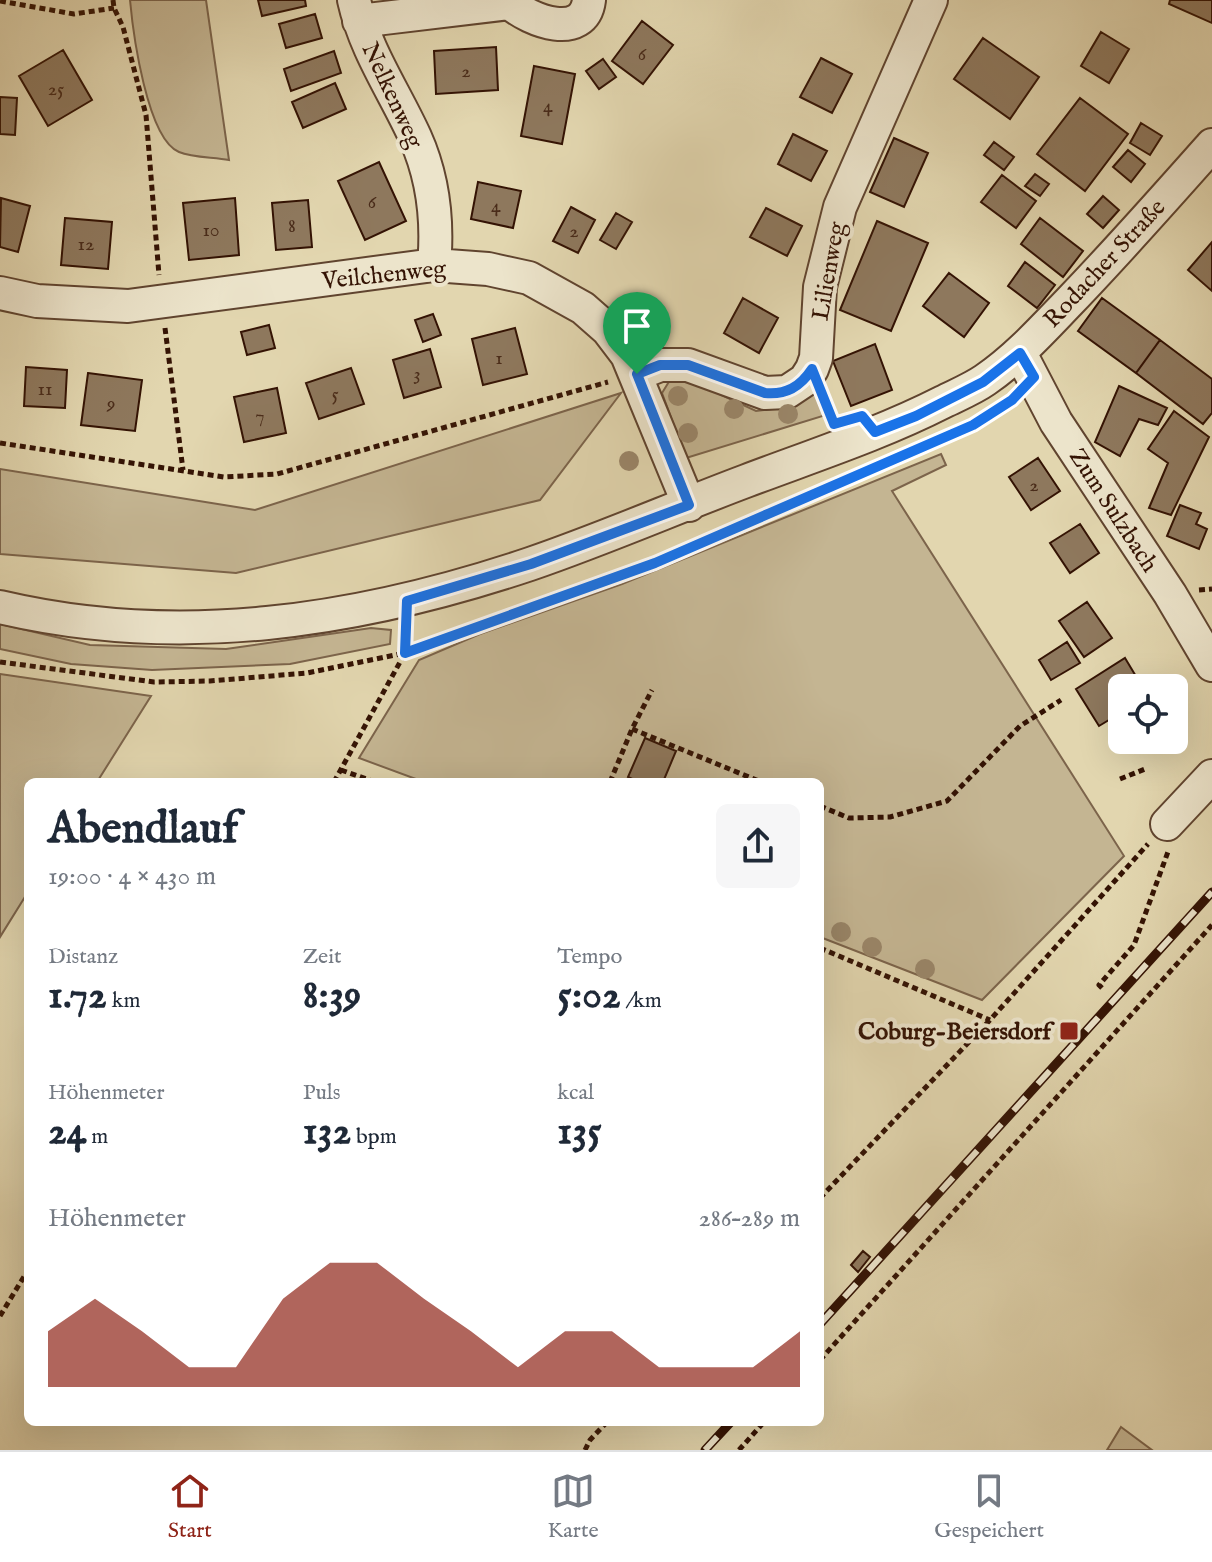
<!DOCTYPE html>
<html lang="de">
<head>
<meta charset="utf-8">
<style>
  body { margin:0; font-family:"IM FELL English",serif; background:#f6f6f7; color:#1f2937; height:100vh; display:flex; flex-direction:column; font-size:30px; white-space:nowrap }
  * { box-sizing:border-box; margin:0 }
  p { font-size:26px; color:#747a83 }
  .icon { flex:none; width:44px; height:44px; fill:none; stroke:currentColor; stroke-width:2; stroke-linecap:round; stroke-linejoin:round }
  .map { position:relative; flex:1; overflow:hidden }
  .sheet { position:absolute; left:24px; top:778px; width:800px; height:648px; display:flex; flex-direction:column; background:#fff; border-radius:12px; box-shadow:0 8px 32px #0002 }
  .sheet>* { flex:none }
  .controls { position:absolute; left:1108px; top:674px; display:grid; gap:16px }
  .controls a { display:grid; place-items:center; width:80px; height:80px; border-radius:12px; background:#fff; box-shadow:0 8px 32px #0002; font-size:40px }
  .pin { position:absolute; display:grid; place-items:center; width:68px; height:68px; color:#fff; margin:-82px -34px; border-radius:50% 50% 50% 0; rotate:-45deg; box-shadow:0 0 8px #0007 }
  .pin .icon { rotate:45deg }
  .round { display:grid; place-items:center; flex:none; width:84px; height:84px; border-radius:12px; background:#f6f6f7 }
  .head { display:flex; align-items:center; justify-content:space-between; height:136px; padding:0 24px }
  h1 { font-size:44px; font-weight:700; line-height:60px }
  .figures { display:grid; grid-template-columns:repeat(3,1fr); gap:12px; height:136px; padding:8px 24px }
  .figures div { display:grid; align-content:center }
  .figures b { font-size:40px; font-weight:700 }
  .figures small { font-size:22px; font-weight:400 }
  .figures p { font-size:22px }
  .chart { height:224px; padding:16px 24px }
  .chart p { display:flex; justify-content:space-between }
  .chart svg { width:100%; height:144px; margin-top:8px; fill:#8f2418; opacity:.7 }
  .tabs { display:flex; justify-content:space-around; align-items:center; height:112px; border-top:2px solid #e0e1e3; background:#fff; font-size:22px; color:#747a83 }
  .tabs a { display:grid; justify-items:center; gap:4px }
  .tabs .selected { color:#8f2418 }
  .map>svg:first-child { display:block }
  .green { fill:#c4b592; stroke:#7c644b; stroke-width:2 }
  .building { fill:#8e785d; stroke:#341304; stroke-width:2 }
  .lines { fill:none; stroke-linecap:round; stroke-linejoin:round }
  .minor-casing { stroke:#60442f; stroke-width:36 }
  .path { stroke:#341304; stroke-width:5; stroke-dasharray:6 4; stroke-linecap:butt }
  .minor { stroke:#ece4cb; stroke-width:32 }
  .rail-casing { stroke:#341304; stroke-width:9 }
  .rail { stroke:#ece4cb; stroke-width:6; stroke-dasharray:18; stroke-linecap:butt }
  .tree { fill:#9a8669 }
  .route-casing { stroke:#fff; stroke-width:16 }
  .route { stroke:#1a73e8; stroke-width:10 }
  .poi-dot { fill:#8f2418; stroke:#ece4cb; stroke-width:3 }
  .labels { text-anchor:middle; stroke-width:8; stroke-linejoin:round; paint-order:stroke }
  .number-label { font-size:20px; fill:#4a2c1a }
  .street-label { font-size:24px; fill:#341304; stroke:#ece4cb }
  .poi-label { font-size:24px; font-weight:bold; fill:#341304; stroke:#ece4cb; text-anchor:end }
</style>
</head>
<body>
<div class="map">
<svg width="1212" height="1450" viewBox="0 0 1212 1450">
  <rect width="100%" height="100%" fill="#e2d6af"/>
  <filter id="stains"><feTurbulence type="fractalNoise" baseFrequency=".0025" numOctaves="4"/><feColorMatrix values="0 0 0 0 .2 0 0 0 0 .09 0 0 0 0 .02 0 0 0 .5 -.17"/></filter>
  <radialGradient id="worn" r=".72"><stop offset=".6" stop-color="#630" stop-opacity="0"/><stop offset="1" stop-color="#630" stop-opacity=".3"/></radialGradient>
  <path class="green" d="M130 0H206L229 160C214 157 193 158 179 152 147 139 133 33 130 0Z
    M670 380H689L756 411 780 408 813 387 826 415 686 458 662 393Z
    M621 393 540 500 236 573 0 554V469L255 510Z
    M941 454 946 465 892 491 1124 856 982 1000 820 937V782H424L359 758 419 660 480 634 622 584Z
    M0 624 90 645 226 649 371 628 391 630 390 644 290 664 152 670 71 664 0 649Z
    M0 674 151 696 97 782H28V892L0 937Z
    M1121 1427 1152 1450H1107Z"/>
  <path class="building" d="M258 0H305L306 6 262 16Z
    M1170 0H1212V23L1169 4Z
    M315 14 322 38 286 48 279 24Z
    M642 21 673 45 643 84 612 61Z
    M1101 32 1129 49 1109 83 1081 66Z
    M983 38 1039 77 1010 119 954 79Z
    M496 47 498 90 436 94 434 51Z
    M63 50 92 100 48 126 19 76Z
    M334 51 341 73 291 91 284 69Z
    M821 58 852 74 832 113 800 97Z
    M603 59 616 77 599 89 586 71Z
    M534 66 575 74 562 144 521 136Z
    M335 83 346 109 303 128 292 102Z
    M0 97 17 98 15 135 0 134Z
    M1080 98 1128 134 1085 191 1037 154Z
    M1141 123 1162 136 1150 155 1130 143Z
    M793 134 827 151 811 181 778 164Z
    M894 138 928 153 904 207 870 192Z
    M994 142 1014 157 1004 170 984 155Z
    M1128 150 1145 164 1131 182 1113 167Z
    M379 162 406 221 365 240 338 181Z
    M1035 174 1049 184 1040 196 1025 186Z
    M1002 175 1036 201 1016 228 981 202Z
    M478 182 521 191 513 228 471 219Z
    M1103 196 1119 210 1103 228 1087 214Z
    M1 198 30 206 18 252 0 247Z
    M235 198 239 255 189 260 183 203Z
    M308 200 312 247 276 250 272 203Z
    M571 207 595 220 578 253 553 241Z
    M766 208 802 226 787 256 750 237Z
    M616 213 632 222 616 249 600 240Z
    M65 218 112 222 108 269 61 265Z
    M1040 218 1083 251 1063 277 1021 244Z
    M877 221 928 243 891 331 840 310Z
    M1212 242V291L1188 270Z
    M1025 262 1055 285 1037 308 1008 286Z
    M949 273 989 303 964 337 923 306Z
    M743 298 778 318 759 353 724 333Z
    M1102 298 1160 340 1136 373 1078 331Z
    M433 314 441 335 423 342 415 320Z
    M269 325 275 348 247 355 241 332Z
    M515 328 527 374 483 385 472 339Z
    M1160 340 1212 379V413L1203 424 1136 373Z
    M875 344 892 390 851 406 833 361Z
    M430 349 441 387 404 398 393 360Z
    M26 367 67 370 65 408 24 406Z
    M351 368 364 404 319 419 306 383Z
    M88 373 142 380 135 431 81 425Z
    M1119 386 1167 408 1158 425 1139 419 1120 456 1095 442Z
    M277 388 286 433 244 442 234 397Z
    M1174 411 1209 437 1171 515 1149 508 1168 463 1148 449Z
    M1038 458 1060 491 1031 510 1009 477Z
    M1180 505 1201 513 1196 524 1207 529 1199 549 1167 536Z
    M1080 524 1099 553 1070 573 1050 543Z
    M1087 602 1112 638 1084 657 1059 621Z
    M1067 642 1080 663 1051 680 1039 660Z
    M1125 658 1143 688H1122V712L1099 726 1076 689Z
    M645 738 676 751 663 782H639L628 777Z
    M863 1251 870 1257 858 1272 851 1265Z"/>
  <g class="lines">
    <defs>
      <path id="minor" d="M354 0C365 50 394 91 415 137 433 177 438 222 434 265
        M510 3C530 21 584 41 589 0
        M359 21 510 3 513 0
        M0 293 37 301 128 306 434 265 488 269 529 278 583 308 608 330 627 355 689 505
        M1020 353 1056 422 1170 594 1212 665
        M637 374 660 365H688L765 393 787 392 805 380 812 369 816 358 820 287 840 207 931 0
        M0 607C179 649 357 622 530 564 603 539 674 508 746 481 812 456 880 434 943 402 957 395 972 389 985 380 1017 358 1043 329 1070 301 1119 250 1165 198 1212 145
        M1167 824 1212 776"/>
    </defs>
    <use href="#minor" class="minor-casing"/>
    <path class="path" d="M113 0 114 8 123 27 146 115 159 275
      M0 1 74 14 114 8
      M165 328 183 470
      M824 400 832 421
      M0 443 224 477 277 474 608 382
      M914 450 973 425 1015 397
      M1199 590 1212 589
      M0 662 154 682 210 681 307 673 405 653 655 563 905 454
      M632 729 761 782
      M341 770 375 782
      M1120 779 1145 769
      M334 782 405 653 406 626
      M610 782 632 729 652 690
      M820 806 849 818 890 817 947 801 1020 726 1061 700
      M820 948 990 1020
      M1102 988 1099 985 1134 945 1169 849
      M820 1198 990 1020 1148 844
      M0 1316 28 1270
      M820 1360 1212 925
      M585 1450 590 1440 607 1422
      M739 1450 764 1422"/>
    <use href="#minor" class="minor"/>
    <defs>
      <path id="rail" d="M820 1324 1212 892
        M705 1450 731 1422"/>
    </defs>
    <use href="#rail" class="rail-casing"/>
    <use href="#rail" class="rail"/>
  </g>
  <g class="tree">
    <circle cx="678" cy="396" r="10"/>
    <circle cx="734" cy="409" r="10"/>
    <circle cx="788" cy="414" r="10"/>
    <circle cx="688" cy="433" r="10"/>
    <circle cx="629" cy="461" r="10"/>
    <circle cx="841" cy="932" r="10"/>
    <circle cx="872" cy="947" r="10"/>
    <circle cx="925" cy="969" r="10"/>
  </g>
  <g class="lines">
    <defs>
      <path id="route" d="M1020 353 1034 377 1012 400 973 425 655 563 405 653 407 601 531 564 689 505 637 374 660 365H688L765 393C786 395 800 387 812 369L834 424 862 416 875 432 916 416 983 382Z"/>
    </defs>
    <use href="#route" class="route-casing"/>
    <use href="#route" class="route"/>
  </g>
  <rect class="poi-dot" x="1059" y="1021" width="20" height="20" rx="4"/>
  <g class="labels">
    <g class="number-label">
      <text x="642" y="60">6</text>
      <text x="466" y="77">2</text>
      <text x="56" y="95">25</text>
      <text x="548" y="112">4</text>
      <text x="372" y="208">6</text>
      <text x="496" y="212">4</text>
      <text x="292" y="232">8</text>
      <text x="211" y="236">10</text>
      <text x="574" y="237">2</text>
      <text x="86" y="250">12</text>
      <text x="499" y="364">1</text>
      <text x="417" y="380">3</text>
      <text x="45" y="395">11</text>
      <text x="335" y="400">5</text>
      <text x="111" y="409">9</text>
      <text x="260" y="422">7</text>
      <text x="1034" y="491">2</text>
    </g>
    <g class="street-label">
      <text transform="translate(393 95) rotate(65)" y="8">Nelkenweg</text>
      <text transform="translate(1104 263) rotate(-47)" y="8">Rodacher Straße</text>
      <text transform="translate(828 271) rotate(-80)" y="8">Lilienweg</text>
      <text transform="translate(384 274) rotate(-6)" y="8">Veilchenweg</text>
      <text transform="translate(1114 510) rotate(57)" y="8">Zum Sulzbach</text>
    </g>
    <g class="poi-label">
      <text x="1051" y="1039">Coburg-Beiersdorf</text>
    </g>
  </g>
  <rect width="100%" height="100%" filter="url(#stains)"/>
  <rect width="100%" height="100%" fill="url(#worn)"/>
</svg>
<div class="controls">
<a><svg class="icon" aria-label="locate" viewBox="0 0 24 24"><circle cx="12" cy="12" r="6"/><path d="M12 2v4M12 18v4M2 12h4M18 12h4"/></svg></a>
</div>
<div class="pin" style="left:637px;top:374px;background:#1e9e55"><svg class="icon" aria-label="arrive" viewBox="0 0 24 24"><path d="M6 21V4h12l-3 4 3 4H6"/></svg></div>
<section class="sheet">
<div class="head"><div><h1>Abendlauf</h1><p>19:00 · 4 × 430 m</p></div><a class="round"><svg class="icon" aria-label="share" viewBox="0 0 24 24"><path d="M12 15V3M7 8l5-5 5 5M5 13v7h14v-7"/></svg></a></div>
<div class="figures">
<div><p>Distanz</p><b>1.72<small> km</small></b></div>
<div><p>Zeit</p><b>8:39</b></div>
<div><p>Tempo</p><b>5:02<small> /km</small></b></div>
</div>
<div class="figures">
<div><p>Höhenmeter</p><b>24<small> m</small></b></div>
<div><p>Puls</p><b>132<small> bpm</small></b></div>
<div><p>kcal</p><b>135</b></div>
</div>
<div class="chart"><p><span>Höhenmeter</span>286–289 m</p>
<svg viewBox="0 0 160 44" preserveAspectRatio="none"><path d="M0 44V27L10 17L20 27L30 38L40 38L50 17L60 6L70 6L80 17L90 27L100 38L110 27L120 27L130 38L140 38L150 38L160 27V44z"/></svg>
</div>
</section>
</div>
<nav class="tabs">
<a class="selected"><svg class="icon" aria-label="home" viewBox="0 0 24 24"><path d="M3 11l9-7 9 7M6 9v11h12V9"/></svg>Start</a>
<a><svg class="icon" aria-label="map" viewBox="0 0 24 24"><path d="M3 6l6-2 6 2 6-2v14l-6 2-6-2-6 2zM9 4v14M15 6v14"/></svg>Karte</a>
<a><svg class="icon" aria-label="saved" viewBox="0 0 24 24"><path d="M7 4h10v16l-5-4-5 4z"/></svg>Gespeichert</a>
</nav>
</body>
</html>
